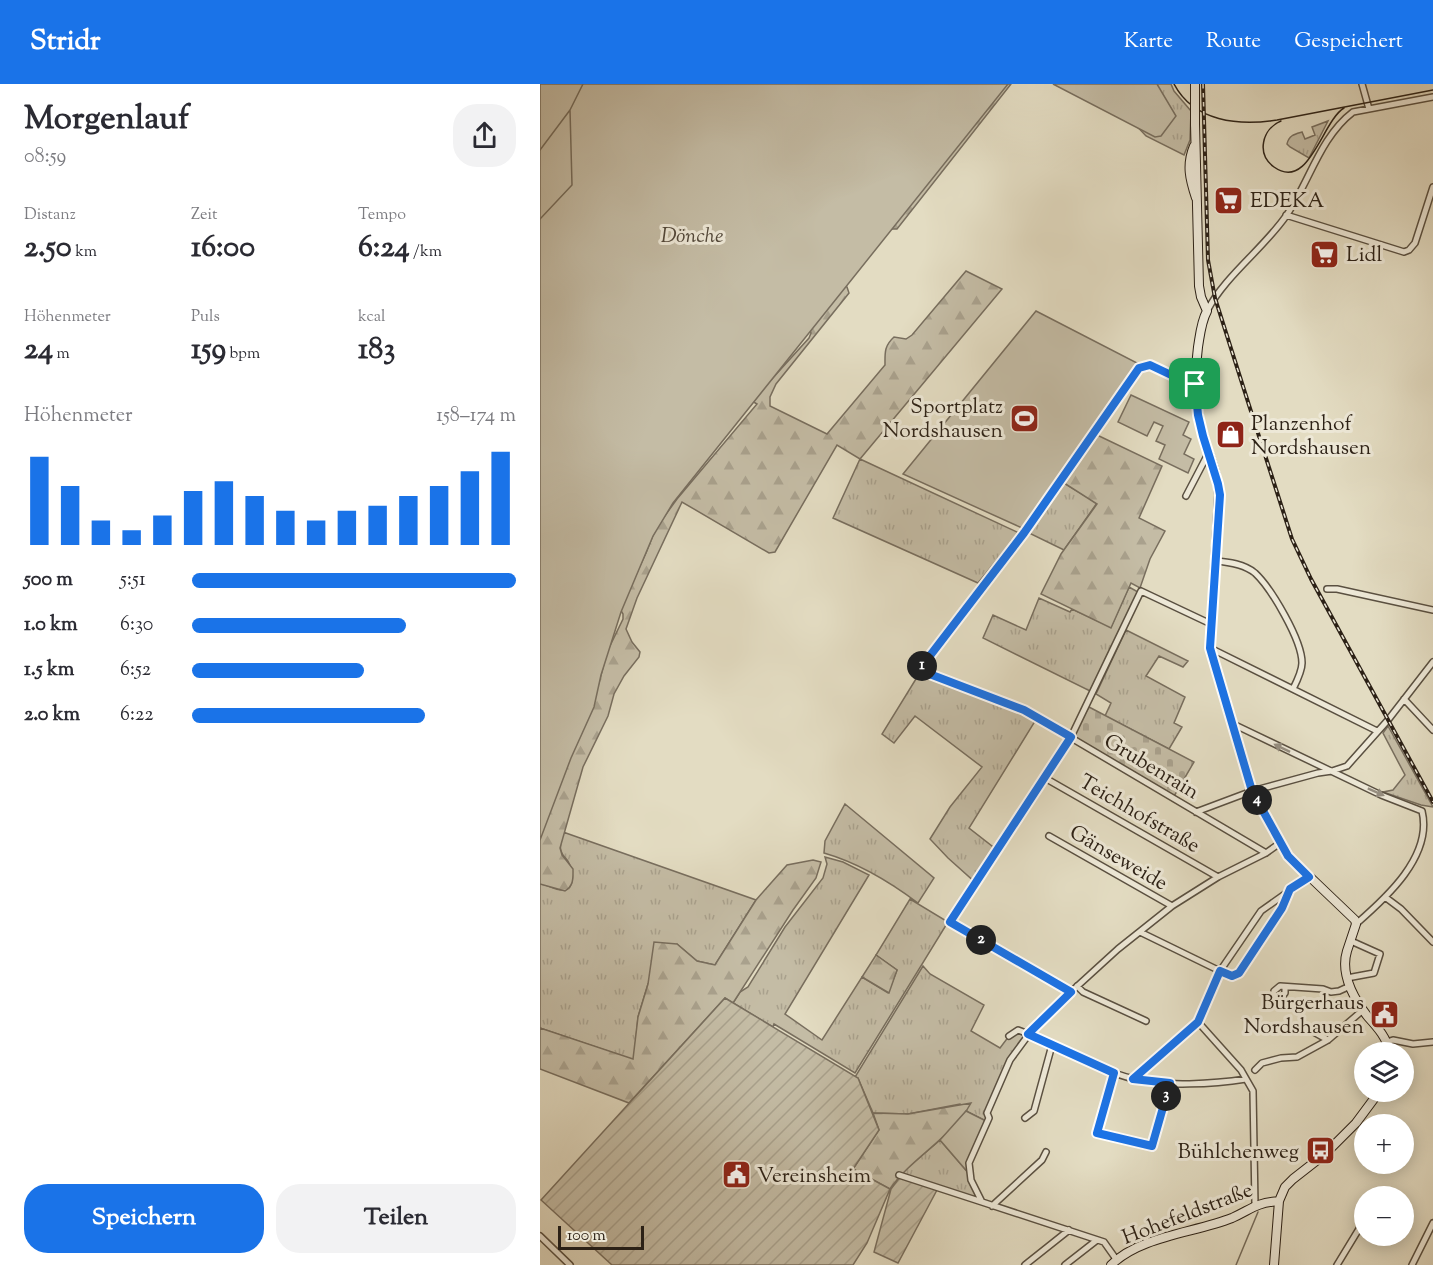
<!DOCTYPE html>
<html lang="de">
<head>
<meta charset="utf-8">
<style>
  body { margin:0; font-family:"Sorts Mill Goudy",serif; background:#f2f2f3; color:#2b2b33; height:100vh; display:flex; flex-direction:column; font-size:22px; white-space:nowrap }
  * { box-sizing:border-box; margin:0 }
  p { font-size:20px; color:#7c7c81 }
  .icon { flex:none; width:33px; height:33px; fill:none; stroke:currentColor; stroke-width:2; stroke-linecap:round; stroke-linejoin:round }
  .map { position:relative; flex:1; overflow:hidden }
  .details { display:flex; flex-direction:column; background:#fff; width:540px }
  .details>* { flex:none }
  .buttons { position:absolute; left:814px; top:958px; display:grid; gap:12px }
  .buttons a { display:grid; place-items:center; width:60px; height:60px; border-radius:50%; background:#fff; box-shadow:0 3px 15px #0003; font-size:30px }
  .scale { position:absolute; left:18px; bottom:15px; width:86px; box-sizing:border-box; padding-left:6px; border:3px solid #2c2116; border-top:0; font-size:16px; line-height:21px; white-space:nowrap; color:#2c2116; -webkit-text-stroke:4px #ede8d7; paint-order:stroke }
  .pin { position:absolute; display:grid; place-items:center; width:51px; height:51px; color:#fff; margin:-26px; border-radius:12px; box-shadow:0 3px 9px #0006 }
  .km { position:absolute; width:30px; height:30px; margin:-15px; border-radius:50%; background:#222; color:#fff; font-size:16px; line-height:30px; text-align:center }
  .round { display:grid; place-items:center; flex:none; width:63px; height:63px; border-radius:24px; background:#f2f2f3 }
  .summary { display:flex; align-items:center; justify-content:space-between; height:102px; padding:0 24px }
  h1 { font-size:33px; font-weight:800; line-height:45px }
  .metrics { display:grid; grid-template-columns:repeat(3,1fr); gap:9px; height:102px; padding:6px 24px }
  .metrics div { display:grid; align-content:center }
  .metrics b { font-size:30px; font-weight:800 }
  .metrics small { font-size:16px; font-weight:400 }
  .metrics p { font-size:16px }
  .chart { height:168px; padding:12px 24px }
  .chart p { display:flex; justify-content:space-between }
  .chart svg { width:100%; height:108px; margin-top:6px; stroke:#1a73e8; stroke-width:6 }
  .button { display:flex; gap:12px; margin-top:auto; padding:12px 24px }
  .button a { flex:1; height:69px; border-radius:24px; background:#1a73e8; color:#fff; font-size:24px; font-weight:800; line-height:69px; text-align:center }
  .button a+a { background:#f2f2f3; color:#2b2b33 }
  ul { padding:0 24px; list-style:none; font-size:20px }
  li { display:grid; grid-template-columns:96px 72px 1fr; align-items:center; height:45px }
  li i { height:15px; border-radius:8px; background:#1a73e8 }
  header { display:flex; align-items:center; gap:36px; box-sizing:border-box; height:84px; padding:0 30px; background:#1a73e8; color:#fff }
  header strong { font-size:28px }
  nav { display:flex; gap:33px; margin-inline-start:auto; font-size:21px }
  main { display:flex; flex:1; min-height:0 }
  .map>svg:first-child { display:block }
  .grass { fill:url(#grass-tufts); stroke:#786e5e; stroke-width:1.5 }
  .forest { fill:url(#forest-firs); stroke:#786e5e; stroke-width:1.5 }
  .cemetery { fill:url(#cemetery-stones); stroke:#786e5e; stroke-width:1.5 }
  .park { fill:#c4bca5; stroke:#786e5e; stroke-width:1.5 }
  .garden { fill:url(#garden-furrows); stroke:#786e5e; stroke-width:1.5 }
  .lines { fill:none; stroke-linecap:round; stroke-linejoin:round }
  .stream { stroke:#756b5a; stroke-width:1.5 }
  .street-casing { stroke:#5a5041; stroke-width:8 }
  .secondary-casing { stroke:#2c2116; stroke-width:10 }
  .street { stroke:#ede8d7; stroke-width:5 }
  .secondary { stroke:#ede8d7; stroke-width:8 }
  .tram { stroke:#2c2116; stroke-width:1.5 }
  .rail-casing { stroke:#2c2116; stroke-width:4 }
  .rail { stroke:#ede8d7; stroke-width:1.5; stroke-dasharray:4.5; stroke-linecap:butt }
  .secondary-bridge-casing { stroke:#2c2116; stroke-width:10; stroke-linecap:butt }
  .secondary-bridge { stroke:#ede8d7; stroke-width:8 }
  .oneway { fill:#968e80 }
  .route-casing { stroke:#fff; stroke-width:12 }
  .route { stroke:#1a73e8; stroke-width:8 }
  .labels { text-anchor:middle; stroke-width:6; stroke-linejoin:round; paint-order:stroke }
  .poi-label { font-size:21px; fill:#2c2116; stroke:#ede8d7; text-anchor:start }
  .park-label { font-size:21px; font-style:italic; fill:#52483a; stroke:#ede8d7 }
  .street-label { font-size:21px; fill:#2c2116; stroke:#ede8d7 }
</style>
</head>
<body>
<header>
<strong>Stridr</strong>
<nav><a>Karte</a><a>Route</a><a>Gespeichert</a></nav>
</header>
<main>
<section class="details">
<div class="summary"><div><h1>Morgenlauf</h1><p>08:59</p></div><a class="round"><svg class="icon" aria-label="share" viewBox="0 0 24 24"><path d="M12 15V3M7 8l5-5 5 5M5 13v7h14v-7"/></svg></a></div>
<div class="metrics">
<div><p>Distanz</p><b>2.50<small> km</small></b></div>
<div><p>Zeit</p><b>16:00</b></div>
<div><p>Tempo</p><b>6:24<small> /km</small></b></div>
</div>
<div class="metrics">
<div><p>Höhenmeter</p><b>24<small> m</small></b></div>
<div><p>Puls</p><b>159<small> bpm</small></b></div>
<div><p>kcal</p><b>183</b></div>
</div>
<div class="chart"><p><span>Höhenmeter</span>158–174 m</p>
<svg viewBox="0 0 160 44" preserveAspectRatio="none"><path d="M5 44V8M15 44V20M25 44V34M35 44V38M45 44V32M55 44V22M65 44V18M75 44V24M85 44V30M95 44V34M105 44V30M115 44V28M125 44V24M135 44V20M145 44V14M155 44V6"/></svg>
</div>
<ul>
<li><b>500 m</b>5:51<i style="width:100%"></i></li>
<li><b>1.0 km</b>6:30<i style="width:66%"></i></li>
<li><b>1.5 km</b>6:52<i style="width:53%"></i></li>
<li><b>2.0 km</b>6:22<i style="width:72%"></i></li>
</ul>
<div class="button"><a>Speichern</a><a>Teilen</a></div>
</section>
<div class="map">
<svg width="893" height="1181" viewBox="0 0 893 1181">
  <defs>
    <pattern id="grass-tufts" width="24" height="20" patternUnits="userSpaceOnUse" patternTransform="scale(1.5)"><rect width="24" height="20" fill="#c4bca5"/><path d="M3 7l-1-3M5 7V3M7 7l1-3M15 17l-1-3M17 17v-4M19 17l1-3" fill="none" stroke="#a9a18d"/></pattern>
    <pattern id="forest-firs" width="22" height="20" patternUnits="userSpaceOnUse" patternTransform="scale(1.5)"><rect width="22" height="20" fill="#c4bca5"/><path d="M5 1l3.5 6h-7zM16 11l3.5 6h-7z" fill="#a9a18d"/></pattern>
    <pattern id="cemetery-stones" width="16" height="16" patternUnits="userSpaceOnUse" patternTransform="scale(1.5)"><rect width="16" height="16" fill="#c4bca5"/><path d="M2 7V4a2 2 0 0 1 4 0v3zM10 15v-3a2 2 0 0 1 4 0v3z" fill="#a9a18d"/></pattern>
    <pattern id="garden-furrows" width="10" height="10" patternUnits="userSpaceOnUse" patternTransform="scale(1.5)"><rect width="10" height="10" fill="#c4bca5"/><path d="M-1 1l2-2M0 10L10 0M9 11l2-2" fill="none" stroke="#a9a18d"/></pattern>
  </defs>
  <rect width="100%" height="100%" fill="#e3dcc2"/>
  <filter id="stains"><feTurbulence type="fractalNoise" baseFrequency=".00333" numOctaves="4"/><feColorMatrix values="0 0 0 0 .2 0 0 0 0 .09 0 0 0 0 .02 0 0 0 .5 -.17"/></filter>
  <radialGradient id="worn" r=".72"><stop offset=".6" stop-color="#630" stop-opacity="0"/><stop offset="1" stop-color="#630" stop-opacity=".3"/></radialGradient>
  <path class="grass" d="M557 0H631L634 7 651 27 650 56 644 71 606 52Z
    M788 37 769 74 750 63 747 60C749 51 755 50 762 48L765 55 775 51 772 43Z
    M320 375 479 449 438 499 293 434Z
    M524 399 557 419 524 466 489 449Z
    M589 503 598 508 550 607 443 554 453 531 486 546 499 514 530 528 532 525 571 543Z
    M586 546 648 577 643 583 619 572 606 592 645 613 634 639 642 643 629 665 565 632 571 619 556 610Z
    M379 590 497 634 429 744 457 766 436 799 408 774 390 755 410 723 442 683 375 632 354 659 342 650Z
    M848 642 893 723 881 721 843 708 853 706 865 691 843 649Z
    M305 720 394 794 378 819C350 798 319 779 284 769L285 757Z
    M23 748 216 816 175 881 157 877 137 860 108 900 98 933 94 976 0 944V800C8 800 15 807 23 806 36 806 33 787 29 779 27 774 22 772 21 767 19 761 22 754 23 748Z
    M285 773 303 778 329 791 245 930 282 956 322 893 348 909 357 886 336 871 370 815 408 838 315 989 234 940 233 943 193 919 200 908 208 903 245 843 283 794 287 780Z
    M383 882 390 890 444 921 431 947 460 964 469 952 478 946 488 950 470 976 447 1029 448 1038 426 1027 427 1026 420 1020 368 1030 333 1029 318 994 315 993Z
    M400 1056 431 1092 442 1118 359 1091Z"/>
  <path class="forest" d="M459 0H471L357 145H351Z
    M426 187 462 205 320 375 297 361 235 468 229 469 142 418 97 514 86 545 92 558 100 568 99 573 84 592 74 610 68 632 43 683 20 764 22 771 33 785C33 794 34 801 25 807L0 800V730L48 626 59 599 67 568 83 535V530L80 525 106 469 116 444 137 415 217 320 212 317 269 254 271 249 269 243 299 198 307 203 309 209 236 300 230 313V322L287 350 345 281C345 269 344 262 354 253L366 255 372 251Z
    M557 351 622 382 599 434 625 447 610 475 600 504 591 499 571 544 501 510 521 470 557 420 524 399Z
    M273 776 281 778 276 794 253 826 193 919 185 914 89 1019 0 985V944L93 975 98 933 108 900 114 858 137 860 157 877 175 881 216 816 247 781Z
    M336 871 357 886 349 909 322 893Z
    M431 1019C412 1054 372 1073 350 1105L313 1085 339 1046 333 1029 368 1030Z"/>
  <path class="cemetery" d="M549 623 654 678 633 714 531 653Z"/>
  <path class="park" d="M0 0H468L133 419 113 452 81 528 61 591 54 623 31 674 0 756Z
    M513 0H617L636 32 621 52 615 53Z
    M496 227 597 279 482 444 363 390Z
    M591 311 649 338 643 351 651 355 644 370 654 375 648 389 619 375 625 361 616 357 623 342 614 338 607 352 578 338Z
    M426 1027 448 1038 429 1079 431 1092 400 1056Z"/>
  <path class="garden" d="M185 914 318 994 339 1046 313 1085 350 1105 327 1159 313 1181H72L1 1116Z
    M360 1093 397 1106 358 1179 334 1168 351 1105Z"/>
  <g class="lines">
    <path class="stream" d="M0 66 30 26
      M0 135 32 101 30 26 43 0
      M696 1181 718 1128"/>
    <defs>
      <path id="street" d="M822 0 829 25
        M746 131 864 168 869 166 875 159 893 103
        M667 227C685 192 723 165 746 132 769 99 780 53 813 28L893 13
        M655 300 648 299 610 281 599 283 484 449 379 586 484 626 726 769
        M646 412 669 368
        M675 477C689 478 704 480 715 489 731 504 762 556 762 579 762 587 757 597 753 605
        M787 505H797L893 526
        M670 564 837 647
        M864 615 893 646
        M693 640 841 711 882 727C893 772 846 814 816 840
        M505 694 678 793
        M656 728 712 707 778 689 792 687 807 682 848 636 893 578
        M509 752 632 822
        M845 813 861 825 893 858
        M600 848 680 887 696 892 737 833 749 806
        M807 894 834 889 840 870 811 857
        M537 902 543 908 606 937
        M745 903V909L741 914 733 912 734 907 740 902 783 905 791 908 799 907 810 902
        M531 908 410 838 531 653 601 507 671 540
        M658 938 701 986 713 1007 715 1121
        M770 946 788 956
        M469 952 478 946C517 961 553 985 594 995 625 1003 674 1000 706 995
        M847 958 853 956 873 960 893 958
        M715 986 722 979 741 974 757 973 788 956 823 926
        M574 989 557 1049 612 1062 630 999
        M593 995 658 938 680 887 721 827 769 793
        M485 1034 494 1027 512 961
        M359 1091 442 1118
        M841 1113 842 1112
        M452 1122 502 1076 506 1068
        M0 1152 30 1181
        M576 1175 564 1158 442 1118 431 1096 429 1079 449 1034 447 1029 470 976 498 938 578 865 632 822 678 793 726 769 740 759
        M485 1181 529 1146
        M525 1181 557 1156
        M797 1181 825 1135
        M872 1181 893 1139"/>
      <path id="secondary" d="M655 0V15
        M655 40 659 202 661 213 667 227C661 238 660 251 658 263 654 293 655 323 663 352 669 372 678 390 679 411L670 564 712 707 748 772 815 836 816 840C813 849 810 858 807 867 800 890 814 915 828 933 838 944 847 954 850 969
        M654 62C646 81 650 96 656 114
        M571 1181C600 1152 654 1149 692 1134 712 1125 715 1119 739 1117
        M734 1181 739 1117 745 1103 753 1095 785 1070 816 1039 839 1008"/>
    </defs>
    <use href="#street" class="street-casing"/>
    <use href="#secondary" class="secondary-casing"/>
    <use href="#street" class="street"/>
    <use href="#secondary" class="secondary"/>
    <path class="tram" d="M634 0C654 38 699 42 737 36L893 6
      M741 37C722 45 716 70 734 83 769 108 782 37 804 24"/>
    <defs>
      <path id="rail" d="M663 0 668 176 675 214 708 318 752 455 771 495 893 718"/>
    </defs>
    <use href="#rail" class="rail-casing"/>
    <use href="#rail" class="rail"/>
    <defs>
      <path id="secondary-bridge" d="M655 15V40"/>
    </defs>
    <use href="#secondary-bridge" class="secondary-bridge-casing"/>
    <use href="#secondary-bridge" class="secondary-bridge"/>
  </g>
  <defs><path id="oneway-solid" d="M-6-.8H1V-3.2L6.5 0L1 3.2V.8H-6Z" transform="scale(1.5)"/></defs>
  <g class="oneway">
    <use href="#oneway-solid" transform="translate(742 664) rotate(-154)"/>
    <use href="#oneway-solid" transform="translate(836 708) rotate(24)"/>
  </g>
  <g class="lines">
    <defs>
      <path id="route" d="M610 281 648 299 655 300 658 331 663 352 678 400 680 411 670 564 712 707 748 772 769 793 750 805 742 824 699 889 692 892 680 887 658 938 593 995 630 999 612 1062 557 1049 574 989 488 950 531 908 410 838 531 653 484 626 379 586 484 449 599 284Z"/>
    </defs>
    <use href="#route" class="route-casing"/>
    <use href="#route" class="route"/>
  </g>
  <defs>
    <symbol id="supermarket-square" viewBox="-11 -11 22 22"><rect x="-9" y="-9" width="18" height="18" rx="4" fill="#8f2418" stroke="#ede8d7"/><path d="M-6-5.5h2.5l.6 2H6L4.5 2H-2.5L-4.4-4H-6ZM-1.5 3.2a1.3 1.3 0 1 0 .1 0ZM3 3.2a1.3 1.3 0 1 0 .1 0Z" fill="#fff"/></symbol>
    <symbol id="stadium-square" viewBox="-11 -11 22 22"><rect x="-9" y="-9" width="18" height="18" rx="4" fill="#8f2418" stroke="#ede8d7"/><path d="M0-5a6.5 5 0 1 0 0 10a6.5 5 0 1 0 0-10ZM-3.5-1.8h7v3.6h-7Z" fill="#fff"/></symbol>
    <symbol id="shop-square" viewBox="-11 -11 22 22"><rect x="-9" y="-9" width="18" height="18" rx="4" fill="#8f2418" stroke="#ede8d7"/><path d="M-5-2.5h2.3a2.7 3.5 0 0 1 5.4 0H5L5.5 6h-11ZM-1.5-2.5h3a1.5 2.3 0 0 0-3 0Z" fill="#fff"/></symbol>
    <symbol id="civic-square" viewBox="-11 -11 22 22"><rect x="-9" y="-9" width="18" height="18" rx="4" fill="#8f2418" stroke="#ede8d7"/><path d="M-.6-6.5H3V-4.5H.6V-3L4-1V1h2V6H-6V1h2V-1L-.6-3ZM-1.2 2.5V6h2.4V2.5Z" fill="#fff"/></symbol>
    <symbol id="bus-square" viewBox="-11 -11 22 22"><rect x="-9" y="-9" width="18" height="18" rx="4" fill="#8f2418" stroke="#ede8d7"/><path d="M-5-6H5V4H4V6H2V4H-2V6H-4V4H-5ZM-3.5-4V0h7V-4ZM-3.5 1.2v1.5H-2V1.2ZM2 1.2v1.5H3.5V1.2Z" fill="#fff"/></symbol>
  </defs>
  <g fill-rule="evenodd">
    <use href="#supermarket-square" x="672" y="100" width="33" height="33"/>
    <use href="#supermarket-square" x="768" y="154" width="33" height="33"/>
    <use href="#stadium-square" x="468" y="318" width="33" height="33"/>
    <use href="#shop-square" x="674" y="334" width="33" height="33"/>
    <use href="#civic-square" x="828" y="914" width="33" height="33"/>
    <use href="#bus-square" x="764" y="1050" width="33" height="33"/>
    <use href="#civic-square" x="180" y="1074" width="33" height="33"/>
  </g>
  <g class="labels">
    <g class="poi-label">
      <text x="710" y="123">EDEKA</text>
      <text x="806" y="177">Lidl</text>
      <text x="463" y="329" text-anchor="end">Sportplatz<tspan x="463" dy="24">Nordshausen</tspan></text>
      <text x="711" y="346">Planzenhof<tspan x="711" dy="24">Nordshausen</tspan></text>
      <text x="824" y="925" text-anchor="end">Bürgerhaus<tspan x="824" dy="24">Nordshausen</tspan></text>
      <text x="759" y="1074" text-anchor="end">Bühlchenweg</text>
      <text x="217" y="1098">Vereinsheim</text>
    </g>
    <g class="park-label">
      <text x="152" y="158">Dönche</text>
    </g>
    <g class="street-label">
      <text transform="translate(612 682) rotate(31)" y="7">Grubenrain</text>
      <text transform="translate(600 729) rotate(30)" y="7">Teichhofstraße</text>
      <text transform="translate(579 773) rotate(30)" y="7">Gänseweide</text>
      <text transform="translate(647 1129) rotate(-21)" y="7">Hohefeldstraße</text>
    </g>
  </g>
  <rect width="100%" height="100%" filter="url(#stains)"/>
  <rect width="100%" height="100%" fill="url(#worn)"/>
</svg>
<div class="buttons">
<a><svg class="icon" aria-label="layers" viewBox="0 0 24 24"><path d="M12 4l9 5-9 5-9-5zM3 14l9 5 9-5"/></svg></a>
<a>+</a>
<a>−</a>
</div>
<div class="scale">100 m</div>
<div class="pin" style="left:655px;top:300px;background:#1e9e55"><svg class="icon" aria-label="arrive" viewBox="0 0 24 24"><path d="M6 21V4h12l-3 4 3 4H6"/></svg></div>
<b class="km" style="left:382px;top:582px">1</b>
<b class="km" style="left:441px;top:856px">2</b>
<b class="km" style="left:626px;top:1012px">3</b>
<b class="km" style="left:717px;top:716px">4</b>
</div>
</main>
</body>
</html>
